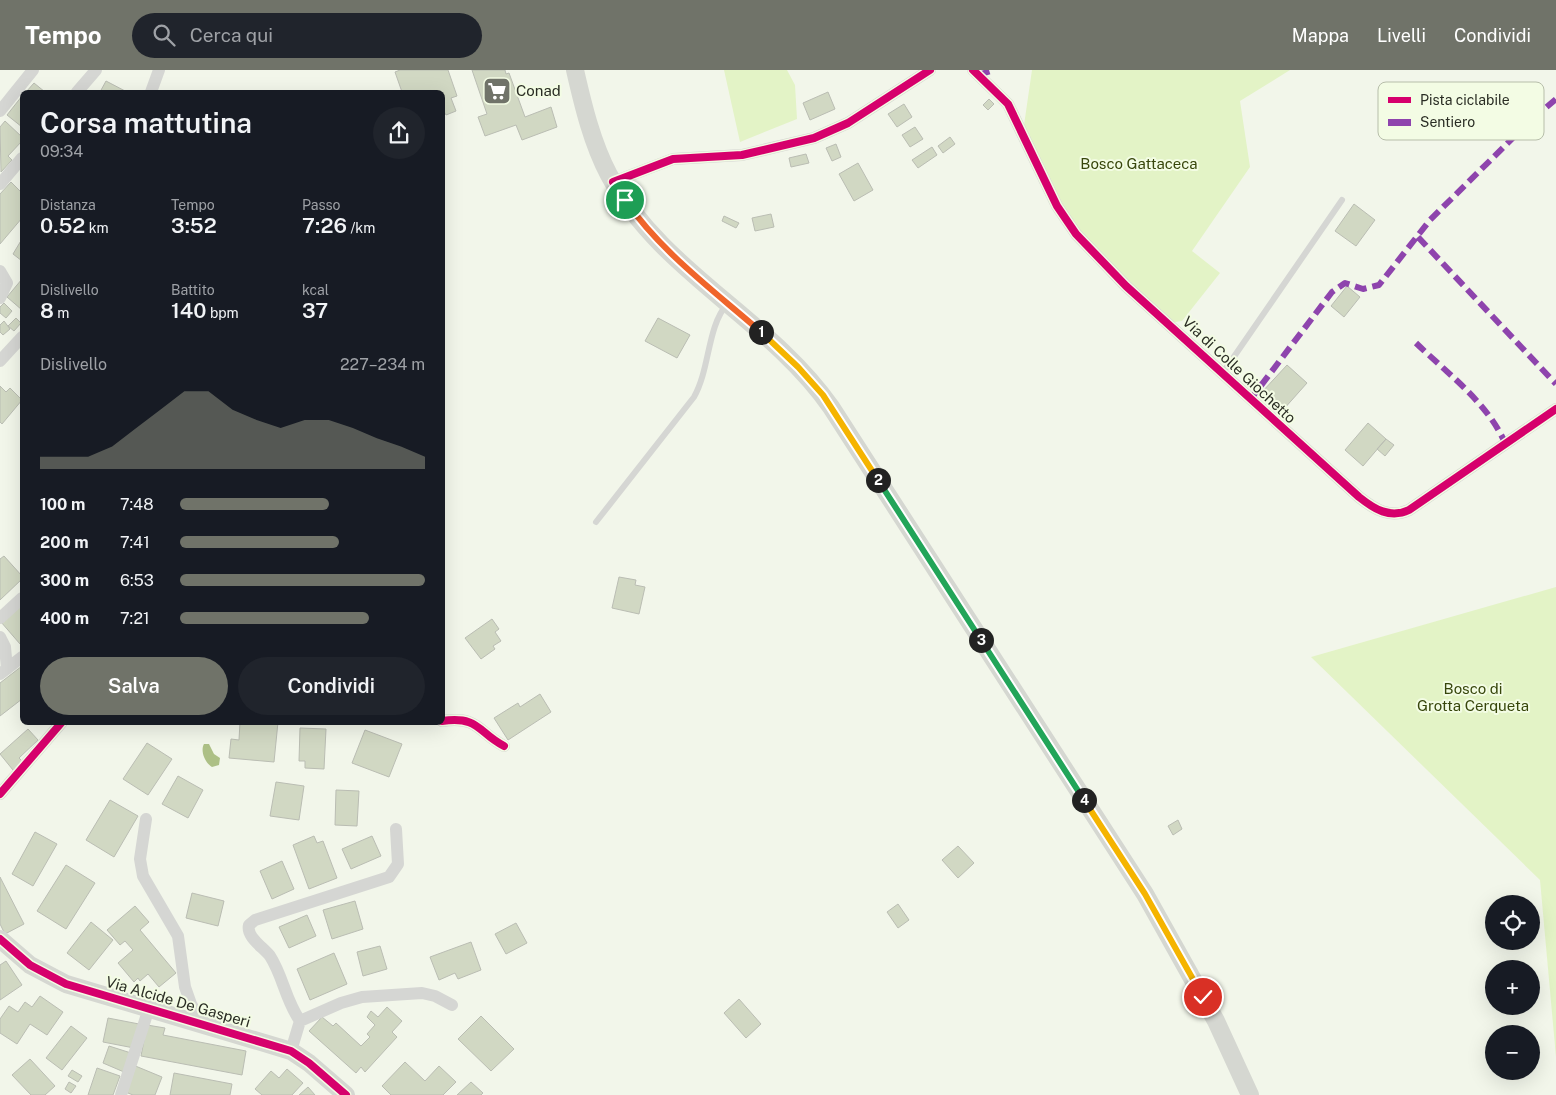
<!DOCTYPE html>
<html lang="it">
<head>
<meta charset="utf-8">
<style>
  body { margin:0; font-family:"Public Sans",sans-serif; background:#20242c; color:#f1f3f6; height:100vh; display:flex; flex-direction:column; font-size:19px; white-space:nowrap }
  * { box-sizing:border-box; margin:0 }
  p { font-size:16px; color:#9ea1a6 }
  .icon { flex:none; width:28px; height:28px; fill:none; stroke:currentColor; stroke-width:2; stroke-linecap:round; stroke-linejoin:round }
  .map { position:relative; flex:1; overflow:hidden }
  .panel { position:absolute; left:20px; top:20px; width:425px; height:635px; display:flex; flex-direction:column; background:#171b24; border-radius:8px; box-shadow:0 5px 20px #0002 }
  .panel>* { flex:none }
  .buttons { position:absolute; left:1485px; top:825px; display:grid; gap:10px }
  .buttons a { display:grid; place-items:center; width:55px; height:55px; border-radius:50%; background:#171b24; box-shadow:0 5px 20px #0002; font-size:25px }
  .pin { position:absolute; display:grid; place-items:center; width:42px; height:42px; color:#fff; margin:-21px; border:2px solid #fff; border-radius:50%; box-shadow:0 1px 5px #0007 }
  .km { position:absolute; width:25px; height:25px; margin:-12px; border-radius:50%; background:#222; color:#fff; font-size:14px; line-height:25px; text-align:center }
  .round { display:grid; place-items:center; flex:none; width:52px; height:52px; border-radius:26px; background:#20242c }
  .summary { display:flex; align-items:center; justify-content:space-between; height:85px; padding:0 20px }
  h1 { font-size:28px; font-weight:600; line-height:38px }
  .figures { display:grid; grid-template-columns:repeat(3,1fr); gap:8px; height:85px; padding:5px 20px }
  .figures div { display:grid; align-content:center }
  .figures b { font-size:21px; font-weight:600 }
  .figures small { font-size:14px; font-weight:400 }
  .figures p { font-size:14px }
  .chart { height:140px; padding:10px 20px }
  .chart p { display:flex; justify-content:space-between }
  .chart svg { width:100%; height:90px; margin-top:5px; fill:#707369; opacity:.7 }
  .primary-button { display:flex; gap:10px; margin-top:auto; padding:10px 20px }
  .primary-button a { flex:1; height:58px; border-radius:30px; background:#707369; color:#fff; font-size:20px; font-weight:600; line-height:58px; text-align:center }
  .primary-button a+a { background:#20242c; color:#f1f3f6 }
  ul { padding:0 20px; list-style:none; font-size:16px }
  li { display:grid; grid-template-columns:80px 60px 1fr; align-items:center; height:38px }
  li i { height:12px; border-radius:6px; background:#707369 }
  header { display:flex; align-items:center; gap:30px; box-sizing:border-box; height:70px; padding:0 25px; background:#707369; color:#fff }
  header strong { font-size:24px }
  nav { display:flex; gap:28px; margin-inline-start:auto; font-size:18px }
  .search { width:350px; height:45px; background:#20242c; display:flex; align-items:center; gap:12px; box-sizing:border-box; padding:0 18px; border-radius:28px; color:#9ea1a6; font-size:19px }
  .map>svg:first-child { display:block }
  .green { fill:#e3f3c6 }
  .water { fill:#adc086 }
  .building { fill:#d1d8c3; stroke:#babdb3 }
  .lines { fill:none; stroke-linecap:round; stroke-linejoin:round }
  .lane { stroke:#d5d6d3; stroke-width:6 }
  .street { stroke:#d5d6d3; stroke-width:12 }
  .secondary { stroke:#d5d7d1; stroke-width:18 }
  .quiet { stroke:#8e44ad; stroke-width:6; stroke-dasharray:12 6; stroke-linecap:butt }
  .cycleway-casing { stroke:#f3fce4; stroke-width:11 }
  .cycleway { stroke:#d6006c; stroke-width:8 }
  .split-1-casing { stroke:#fff; stroke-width:10 }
  .split-2-casing { stroke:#fff; stroke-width:10 }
  .split-3-casing { stroke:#fff; stroke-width:10 }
  .split-4-casing { stroke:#fff; stroke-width:10 }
  .split-5-casing { stroke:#fff; stroke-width:10 }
  .split-1 { stroke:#f0652b; stroke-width:6 }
  .split-2 { stroke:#f5b400; stroke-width:6 }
  .split-3 { stroke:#22a559; stroke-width:6 }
  .split-4 { stroke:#22a559; stroke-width:6 }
  .split-5 { stroke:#f5b400; stroke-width:6 }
  .labels { text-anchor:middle; stroke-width:4; stroke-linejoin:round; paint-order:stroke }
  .poi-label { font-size:15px; fill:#2a2d24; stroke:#f3fce4; text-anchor:start }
  .park-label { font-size:15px; fill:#37460b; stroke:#f3fce4 }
  .street-label { font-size:15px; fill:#2a2d24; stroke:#f3fce4 }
  .key { fill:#f3fce4; stroke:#b7beaa; stroke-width:1 }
  .key-label { font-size:14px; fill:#2a2d24 }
</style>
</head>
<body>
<header>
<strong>Tempo</strong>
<div class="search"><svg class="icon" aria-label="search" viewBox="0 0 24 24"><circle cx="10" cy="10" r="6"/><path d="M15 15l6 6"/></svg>Cerca qui</div>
<nav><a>Mappa</a><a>Livelli</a><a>Condividi</a></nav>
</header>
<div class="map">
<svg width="1556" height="1025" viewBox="0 0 1556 1025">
  <rect width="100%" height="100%" fill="#f2f6ea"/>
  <path class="green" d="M724 0H787L795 15 797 49 740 72Z
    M1032 0H1290L1240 31 1250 97 1192 181 1220 203 1182 251 1168 253 1064 155 1023 62Z
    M1556 517V987L1540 810 1311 587Z"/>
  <path class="water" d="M204 674H209L214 684 220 688 219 695 212 697C205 693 200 681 204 674Z"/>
  <path class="building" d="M400 0H448L457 26 451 28 456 41 446 45 442 38V22H402L395 2Z
    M472 0H505L506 4 509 3 525 47 551 37 557 57 522 70 516 55 485 66 478 47 487 44Z
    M106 11 127 22H100Z
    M34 13 45 22H26Z
    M828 22 835 39 810 50 803 33Z
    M22 26V57L7 45Z
    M989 29 994 34 988 40 983 35Z
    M904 34 912 47 897 57 888 44Z
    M5 51 22 67V71L8 86 12 90 1 102 0 57Z
    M915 57 923 69 910 77 902 65Z
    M950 67 955 74 943 83 938 76Z
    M836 74 841 87 832 91 826 78Z
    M932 77 937 85 918 98 912 90Z
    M806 84 809 93 791 97 789 88Z
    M858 93 873 120 854 131 839 104Z
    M11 112 22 123V148L0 174V124Z
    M1354 134 1375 150 1356 176 1335 161Z
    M771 144 774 157 755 161 752 148Z
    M724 146 739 153 736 158 722 151Z
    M22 169V191L13 184Z
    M22 209V240L7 227Z
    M1347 216 1360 227 1344 247 1331 236Z
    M4 233 12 241 6 248 0 243V237Z
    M16 248 21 253 14 261 8 256Z
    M658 248 690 265 677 288 645 271Z
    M4 251 10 259 3 265 0 262V255Z
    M1287 295 1307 313 1283 340 1262 322Z
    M0 316 6 322 10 318 22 330 2 354 0 352Z
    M1368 353 1386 369 1363 396 1345 380Z
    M1386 369 1394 375 1385 386 1377 379Z
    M4 486 22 506V509L0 530V489Z
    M619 507 636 510 635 515 645 517 639 544 612 538Z
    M22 534V572L20 574 1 552Z
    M492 549 499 559 495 562 501 571 493 576 495 579 481 589 465 568Z
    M22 596V629L0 646V613Z
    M540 624 551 642 508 670 494 648 518 633 520 637Z
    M240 652H278L274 692 229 688 231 669 239 670Z
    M300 658 326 659 324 699 305 698V691H299Z
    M28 659 38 670 19 688 22 691 13 700 0 684Z
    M365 660 402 674 389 707 352 693Z
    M147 673 172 689 148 725 123 709Z
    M178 706 203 720 188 748 162 734Z
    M276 712 304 716 299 750 270 746Z
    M336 720 359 721 357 756 335 755Z
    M110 730 138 746 114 787 86 770Z
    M1178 750 1182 759 1173 765 1168 756Z
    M35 762 57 774 33 816 12 804Z
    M314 766 317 773 323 771 337 808 309 819 293 775Z
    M372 766 381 786 351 799 342 779Z
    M958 776 974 793 958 808 942 790Z
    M282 791 294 819 272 829 260 801Z
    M66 795 95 813 66 859 37 841Z
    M0 807 24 854 5 864 0 854Z
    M192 823 224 831 218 856 186 848Z
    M355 831 363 859 332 869 323 840Z
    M898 834 909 850 898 858 887 842Z
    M135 836 149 852 140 860 176 903 159 917 148 904 140 911 138 908 134 912 118 893 133 880 125 871 120 875 107 860Z
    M307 845 316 866 289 878 279 857Z
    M91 852 113 870 89 900 67 883Z
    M516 853 527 873 506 884 495 864Z
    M471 872 481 900 458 909 455 903 439 910 430 887Z
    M380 876 387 899 363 906 357 882Z
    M334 883 347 914 310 930 297 899Z
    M6 891 22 915 0 930V895Z
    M40 926 63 942 47 965 30 954 17 974 0 963V949L9 936 18 942 25 932 32 937Z
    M739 929 761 954 746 968 724 943Z
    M387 937 402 951 392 962 397 967 365 1002 361 997 356 1003 309 961 322 947 333 956 336 953 361 976 370 967 367 964 375 955 367 947 371 941 378 947Z
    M481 946 514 979 491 1001 458 969Z
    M108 948 139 954 134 978 103 972Z
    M147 955 165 958 163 965 246 981 242 1005 141 986Z
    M71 956 87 968 62 1000 46 988Z
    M109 976 131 983 124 1002 103 993Z
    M30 989 55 1016 45 1025H31L12 1005Z
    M405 992 425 1011 439 996 456 1012 443 1025H391L382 1016Z
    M133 995 162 1007 155 1025H133L123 1021Z
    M97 998 120 1006 113 1025H88Z
    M287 999 303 1013 292 1025H262L255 1019 271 1001 279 1008Z
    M72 1000 82 1006 78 1012 68 1006Z
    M174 1003 232 1014 230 1025H170Z
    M69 1012 76 1016 71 1023 65 1019Z
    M471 1012 483 1023 481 1025H457Z
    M308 1017 315 1025H299Z"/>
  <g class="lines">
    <path class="lane" d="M1222 304 1342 130
      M596 452 694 327C710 299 707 257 727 234"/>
    <path class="street" d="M973 0 1008 34 1057 136 1076 164 1126 216 1359 427C1374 439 1390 449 1409 440L1556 339
      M77 22 96 0
      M151 22 159 0
      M0 41 33 0
      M613 112 673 89 742 85 814 68 848 53 930 0
      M0 114 22 88
      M0 201 7 213 0 228
      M0 291 22 267
      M0 548 22 528
      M0 567 5 577 7 599
      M0 604 22 587
      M442 651C480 646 477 662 504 676
      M0 724 62 652
      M146 749 140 789 143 806 178 866 185 917 191 934 203 954
      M300 951C285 929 283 906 270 886 263 877 246 867 249 855L255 850 389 807 398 794 396 759
      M291 981 300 951 341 933 362 927 422 923 435 926 452 935
      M121 1025 149 938"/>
    <path class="secondary" d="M575 0C583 35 592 73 609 105 661 202 769 248 831 337L1145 824 1216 951 1250 1025
      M0 869 30 895 66 914 291 981 309 993 346 1025"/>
    <path class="quiet" d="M978 5 994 0
      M1418 167 1556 314
      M1416 273C1447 303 1488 333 1505 373
      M1250 330 1332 222 1345 213 1363 219 1379 215 1430 150 1530 51 1556 29"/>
    <defs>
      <path id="cycleway" d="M973 0 1008 34 1057 136 1076 164 1126 216 1359 427C1374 439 1390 449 1409 440L1556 339
        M613 112 673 89 742 85 814 68 848 53 930 0
        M442 651C480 646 477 662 504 676
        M0 724 62 652
        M0 869 30 895 66 914 291 981 309 993 346 1025"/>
    </defs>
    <use href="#cycleway" class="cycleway-casing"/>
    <use href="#cycleway" class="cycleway"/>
  </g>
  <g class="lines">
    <defs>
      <path id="split-1" d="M625 130C662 183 713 220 761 262"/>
      <path id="split-2" d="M761 262 798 297 823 325 878 410"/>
      <path id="split-3" d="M878 410 981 570"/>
      <path id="split-4" d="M981 570 1084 730"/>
      <path id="split-5" d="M1084 730 1145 824 1203 927"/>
    </defs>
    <use href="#split-1" class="split-1-casing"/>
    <use href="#split-2" class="split-2-casing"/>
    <use href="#split-3" class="split-3-casing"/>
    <use href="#split-4" class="split-4-casing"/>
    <use href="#split-5" class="split-5-casing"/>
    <use href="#split-1" class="split-1"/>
    <use href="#split-2" class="split-2"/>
    <use href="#split-3" class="split-3"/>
    <use href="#split-4" class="split-4"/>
    <use href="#split-5" class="split-5"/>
  </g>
  <defs>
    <symbol id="supermarket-square" viewBox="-11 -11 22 22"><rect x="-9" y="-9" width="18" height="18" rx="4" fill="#707369" stroke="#f3fce4"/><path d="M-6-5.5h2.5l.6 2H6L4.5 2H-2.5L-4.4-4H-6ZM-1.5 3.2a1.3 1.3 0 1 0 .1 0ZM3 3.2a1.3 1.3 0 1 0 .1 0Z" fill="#fff"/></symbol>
  </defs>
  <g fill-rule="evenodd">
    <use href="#supermarket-square" x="481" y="5" width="32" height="32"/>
  </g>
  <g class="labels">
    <g class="poi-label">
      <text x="516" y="26">Conad</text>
    </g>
    <g class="park-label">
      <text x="1139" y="99">Bosco Gattaceca</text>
      <text x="1473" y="624">Bosco di<tspan x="1473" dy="17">Grotta Cerqueta</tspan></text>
    </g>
    <g class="street-label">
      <text transform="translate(1239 300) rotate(43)" y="5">Via di Colle Giochetto</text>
      <text transform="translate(178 932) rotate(16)" y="5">Via Alcide De Gasperi</text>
    </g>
  </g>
  <rect x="1378" y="12" width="166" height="58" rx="8" class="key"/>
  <rect x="1388" y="27" width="23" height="6" fill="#d6006c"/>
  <rect x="1388" y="49" width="23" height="7" fill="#8e44ad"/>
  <g class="key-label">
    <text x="1420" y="35">Pista ciclabile</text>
    <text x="1420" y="57">Sentiero</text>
  </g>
</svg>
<div class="buttons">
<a><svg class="icon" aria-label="locate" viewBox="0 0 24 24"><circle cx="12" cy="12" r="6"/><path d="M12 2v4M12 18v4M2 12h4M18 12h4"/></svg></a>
<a>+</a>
<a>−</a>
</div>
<div class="pin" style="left:625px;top:130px;background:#1e9e55"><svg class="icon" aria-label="arrive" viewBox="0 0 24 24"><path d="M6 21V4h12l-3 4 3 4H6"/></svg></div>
<div class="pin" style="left:1203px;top:927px;background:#d93025"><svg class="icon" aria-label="check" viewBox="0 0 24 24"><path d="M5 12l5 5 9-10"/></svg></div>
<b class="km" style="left:761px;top:262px">1</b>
<b class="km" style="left:878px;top:410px">2</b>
<b class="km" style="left:981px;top:570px">3</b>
<b class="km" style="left:1084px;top:730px">4</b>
<section class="panel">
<div class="summary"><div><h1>Corsa mattutina</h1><p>09:34</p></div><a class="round"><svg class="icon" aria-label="share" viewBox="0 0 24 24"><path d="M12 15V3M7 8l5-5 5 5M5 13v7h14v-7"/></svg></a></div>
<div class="figures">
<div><p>Distanza</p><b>0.52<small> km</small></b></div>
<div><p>Tempo</p><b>3:52</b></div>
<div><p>Passo</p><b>7:26<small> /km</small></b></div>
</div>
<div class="figures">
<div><p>Dislivello</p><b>8<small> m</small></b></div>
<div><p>Battito</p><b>140<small> bpm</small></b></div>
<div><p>kcal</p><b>37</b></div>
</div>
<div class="chart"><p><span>Dislivello</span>227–234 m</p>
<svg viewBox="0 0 160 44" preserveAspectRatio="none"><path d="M0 44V38L10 38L20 38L30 33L40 24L50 15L60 6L70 6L80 15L90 20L100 24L110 20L120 20L130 24L140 29L150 33L160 38V44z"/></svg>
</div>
<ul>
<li><b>100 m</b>7:48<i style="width:61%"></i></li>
<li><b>200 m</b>7:41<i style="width:65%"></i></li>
<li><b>300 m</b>6:53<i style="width:100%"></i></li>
<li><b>400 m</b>7:21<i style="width:77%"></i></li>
</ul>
<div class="primary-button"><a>Salva</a><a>Condividi</a></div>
</section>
</div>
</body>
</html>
